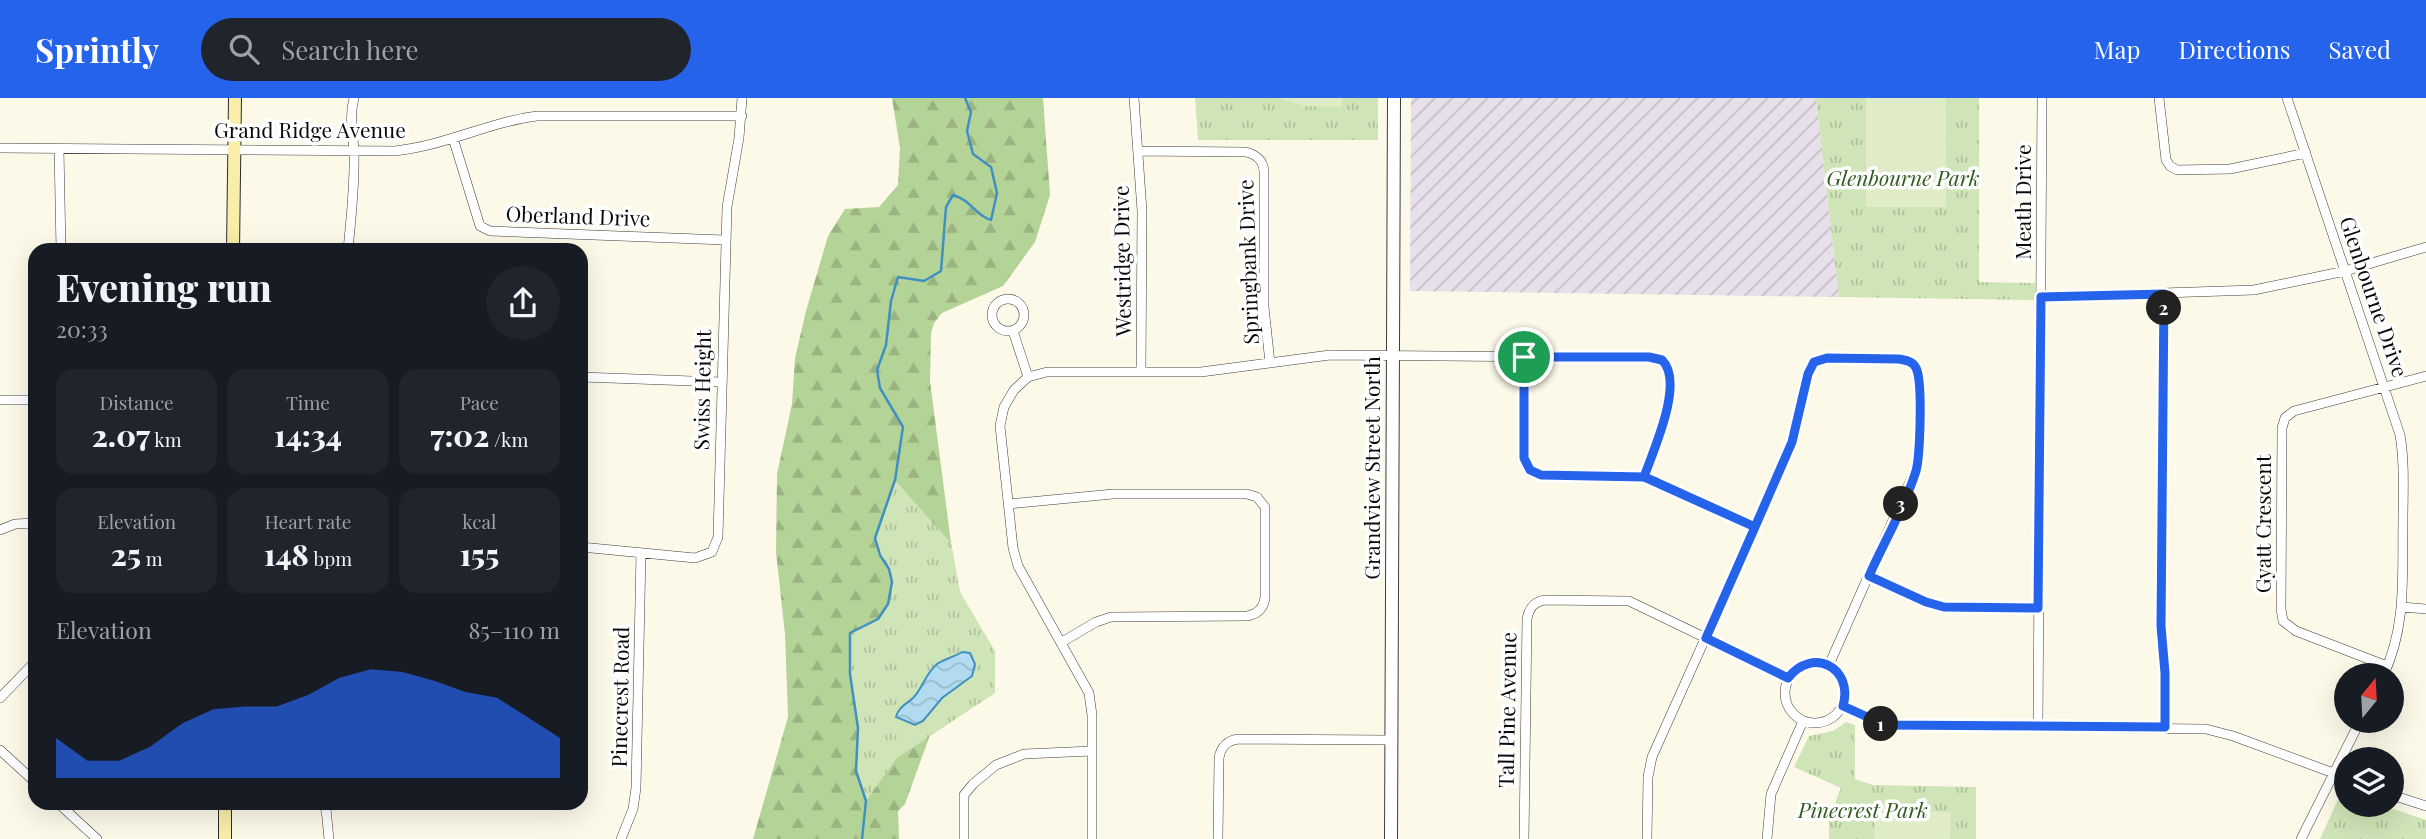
<!DOCTYPE html>
<html lang="en">
<head>
<meta charset="utf-8">
<style>
  body { margin:0; font-family:"Playfair Display",serif; background:#20242c; color:#f1f3f6; height:100vh; display:flex; flex-direction:column; font-size:26px; white-space:nowrap }
  * { box-sizing:border-box; margin:0 }
  p { font-size:23px; color:#9ea1a6 }
  .icon { flex:none; width:38px; height:38px; fill:none; stroke:currentColor; stroke-width:2; stroke-linecap:round; stroke-linejoin:round }
  .map { position:relative; flex:1; overflow:hidden }
  .sheet { position:absolute; left:28px; top:145px; width:560px; height:567px; display:flex; flex-direction:column; background:#171b24; border-radius:21px; box-shadow:0 7px 28px #0002 }
  .sheet>* { flex:none }
  .needle { width:46px; rotate:18deg }
  .buttons { position:absolute; left:2334px; top:565px; display:grid; gap:14px }
  .buttons a { display:grid; place-items:center; width:70px; height:70px; border-radius:50%; background:#171b24; box-shadow:0 7px 28px #0002; font-size:35px }
  .pin { position:absolute; display:grid; place-items:center; width:60px; height:60px; color:#fff; margin:-30px; border:4px solid #fff; border-radius:50%; box-shadow:0 2px 7px #0007 }
  .km { position:absolute; width:35px; height:35px; margin:-18px; border-radius:50%; background:#222; color:#fff; font-size:19px; line-height:35px; text-align:center }
  .round { display:grid; place-items:center; flex:none; width:74px; height:74px; border-radius:37px; background:#20242c }
  .overview { display:flex; align-items:center; justify-content:space-between; height:119px; padding:0 28px }
  h1 { font-size:38px; font-weight:800; line-height:52px }
  .metrics { display:grid; grid-template-columns:repeat(3,1fr); gap:10px; height:119px; padding:7px 28px }
  .metrics div { display:grid; align-content:center; border-radius:18px; background:#20242c; text-align:center }
  .metrics b { font-size:30px; font-weight:800 }
  .metrics small { font-size:19px; font-weight:400 }
  .metrics p { font-size:19px }
  .chart { height:196px; padding:14px 28px }
  .chart p { display:flex; justify-content:space-between }
  .chart svg { width:100%; height:126px; margin-top:7px; fill:#2563eb; opacity:.7 }
  header { display:flex; align-items:center; gap:42px; box-sizing:border-box; height:98px; padding:0 35px; background:#2563eb; color:#fff }
  header strong { font-size:33px }
  nav { display:flex; gap:38px; margin-inline-start:auto; font-size:24px }
  .search { width:490px; height:63px; background:#20242c; display:flex; align-items:center; gap:18px; box-sizing:border-box; padding:0 24px; border-radius:38px; color:#9ea1a6; font-size:26px }
  .map>svg:first-child { display:block }
  .industrial { fill:url(#industrial-furrows) }
  .forest { fill:url(#forest-firs) }
  .park { fill:url(#park-tufts) }
  .pitch { fill:#e0ecc7 }
  .water { fill:url(#water-waves); stroke:#4091c1; stroke-width:2 }
  .lines { fill:none; stroke-linecap:round; stroke-linejoin:round }
  .stream { stroke:#4091c1; stroke-width:2.5 }
  .minor-casing { stroke:#3d3d3d; stroke-width:10 }
  .tertiary-casing { stroke:#3d3d3d; stroke-width:14 }
  .secondary-casing { stroke:#2c2c2c; stroke-width:14 }
  .minor { stroke:#fff; stroke-width:9 }
  .tertiary { stroke:#fff; stroke-width:12 }
  .secondary { stroke:#f8eda9; stroke-width:12 }
  .route-casing { stroke:#fff; stroke-width:14 }
  .route { stroke:#2563eb; stroke-width:9 }
  .labels { text-anchor:middle; stroke-width:7; stroke-linejoin:round; paint-order:stroke }
  .street-label { font-size:21px; fill:#0a0a0a; stroke:#fff }
  .park-label { font-size:21px; font-style:italic; fill:#2f5b21; stroke:#fff }
</style>
</head>
<body>
<header>
<strong>Sprintly</strong>
<div class="search"><svg class="icon" aria-label="search" viewBox="0 0 24 24"><circle cx="10" cy="10" r="6"/><path d="M15 15l6 6"/></svg>Search here</div>
<nav><a>Map</a><a>Directions</a><a>Saved</a></nav>
</header>
<div class="map">
<svg width="2426" height="741" viewBox="0 0 2426 741">
  <defs>
    <pattern id="industrial-furrows" width="10" height="10" patternUnits="userSpaceOnUse" patternTransform="scale(1.75)"><rect width="10" height="10" fill="#e7dfe9"/><path d="M-1 1l2-2M0 10L10 0M9 11l2-2" fill="none" stroke="#c5bec6"/></pattern>
    <pattern id="forest-firs" width="22" height="20" patternUnits="userSpaceOnUse" patternTransform="scale(1.75)"><rect width="22" height="20" fill="#b4d397"/><path d="M5 1l3.5 6h-7zM16 11l3.5 6h-7z" fill="#99b481"/></pattern>
    <pattern id="park-tufts" width="24" height="20" patternUnits="userSpaceOnUse" patternTransform="scale(1.75)"><rect width="24" height="20" fill="#cfe4b7"/><path d="M3 7l-1-3M5 7V3M7 7l1-3M15 17l-1-3M17 17v-4M19 17l1-3" fill="none" stroke="#b0c29c"/></pattern>
    <pattern id="water-waves" width="16" height="10" patternUnits="userSpaceOnUse" patternTransform="scale(1.75)"><rect width="16" height="10" fill="#b2dbf0"/><path d="M0 5q4-4 8 0t8 0" fill="none" stroke="#98bbcc"/></pattern>
  </defs>
  <rect width="100%" height="100%" fill="#fdf9e9"/>
  <path class="industrial" d="M1411 0H1816L1839 199 1410 193Z"/>
  <path class="forest" d="M892 0H1043L1050 97 1035 144 1003 188 942 215 934 225 931 235 930 283 951 445 960 495 930 637 905 706 898 713 899 741H753L788 619 785 536 776 454 777 376 792 306 795 260 806 213 828 138 845 111 879 109 898 87 900 50Z"/>
  <path class="park" d="M1195 0H1378V42H1198Z
    M1816 0H1979V184L2035 185V202L1839 199Z
    M895 382 951 445 960 494 995 553V595L897 660 866 703 856 673 858 630 850 576V535L878 521 888 506 892 484 889 471 880 457 875 440Z
    M1846 624 1855 627V681L1873 687 1976 689V741H1829V720L1841 690 1794 669 1809 638 1833 633Z
    M2342 693 2347 695V707H2382L2426 722V741H2320Z"/>
  <path class="pitch" d="M1278 0H1342V9L1305 8Z
    M1866 0H1946V109H1866Z
    M1875 711 1951 714 1950 741H1874Z"/>
  <path class="water" d="M962 554 970 555 975 566 972 578 942 600 923 623 915 627 896 619C899 608 906 607 914 599 923 589 926 575 937 566 942 562 954 559 962 554Z"/>
  <g class="lines">
    <path class="stream" d="M862 741 866 703 856 673 858 630 850 576V535L878 521 888 506 892 484 889 471 880 457 875 440 895 382 903 329 880 290 877 272 886 247 891 203 898 179 924 183 941 173 946 109 953 97C973 103 974 117 991 122L997 95 991 69 973 56 967 33 971 14 965 0"/>
    <defs>
      <path id="minor" d="M1134 0 1142 113 1141 274
        M2159 0 2166 62 2170 68 2177 72 2230 71 2306 55
        M2287 0 2400 337C2405 365 2403 395 2403 423 2402 476 2407 529 2383 578
        M453 40 480 128 490 133 725 142
        M0 50 395 53C444 48 489 24 537 18H742
        M59 51 61 152
        M1138 53 1246 54C1257 57 1263 62 1264 73V209L1270 265
        M348 152C351 120 355 87 354 54 353 35 349 19 354 0
        M2164 196 2161 521 2165 575V629
        M2041 199 2254 192 2345 173 2426 149
        M992 217a16 16 0 1 1 32 0a16 16 0 1 1-32 0Z
        M1013 233 1028 279
        M1524 259V360L1529 372 1541 377 1644 379 1755 429
        M581 279 720 284
        M0 302H35
        M1008 406 1113 396H1247L1257 399 1265 409V499C1264 510 1258 516 1247 518L1111 519 1096 524 1062 544
        M0 432 15 426 35 425
        M581 449 695 460 712 454 718 439 727 109 739 40 742 0
        M1869 478 1926 504 1944 509 2038 510
        M2402 509 2426 511
        M1785 595a30 30 0 1 1 60 0a30 30 0 1 1-60 0Z
        M2387 568 2296 533 2283 523 2281 511 2282 330 2285 320 2294 313 2426 278
        M0 600 35 564
        M1843 608 1880 626 1894 628 2206 631 2233 638 2347 680
        M2038 629 2042 0
        M0 652 35 684
        M2392 697 2426 708
        M58 705 97 741
        M321 705 326 711 329 741
        M621 741 633 711 636 690 641 455
        M964 741V697L973 686 996 667 1024 656 1092 653
        M1092 741V617L1089 595 1018 468 1013 450 1000 328 1004 309 1014 292 1028 279 1047 274H1201L1330 257 1654 260C1691 269 1652 356 1644 379
        M1218 741 1219 660C1221 649 1226 643 1238 641L1391 642
        M1524 741 1527 521C1529 510 1534 504 1544 502L1629 503 1789 580
        M1647 741 1648 679 1652 659 1787 358 1811 268 1818 262 1827 260 1904 261 1913 265 1918 273 1920 322 1917 368 1829 567
        M1767 741 1771 696 1803 623
        M2301 741 2360 623"/>
      <path id="tertiary" d="M1391 741 1394 0"/>
      <path id="secondary" d="M233 152 235 0
        M225 705V741"/>
    </defs>
    <use href="#minor" class="minor-casing"/>
    <use href="#tertiary" class="tertiary-casing"/>
    <use href="#secondary" class="secondary-casing"/>
    <use href="#minor" class="minor"/>
    <use href="#tertiary" class="tertiary"/>
    <use href="#secondary" class="secondary"/>
  </g>
  <g class="lines">
    <defs>
      <path id="route" d="M1524 259V360L1530 372 1541 377 1644 379 1755 429 1706 540 1788 580C1813 548 1854 570 1843 608L1885 627 2165 629V575L2161 528 2164 196 2041 199 2038 510 1944 509 1926 504 1869 478C1884 444 1905 409 1916 373 1920 358 1923 283 1916 270 1913 263 1905 262 1898 261L1827 260 1814 264 1808 276 1792 344 1755 429 1656 384 1644 379C1653 353 1685 284 1662 262L1649 259H1524"/>
    </defs>
    <use href="#route" class="route-casing"/>
    <use href="#route" class="route"/>
  </g>
  <g class="labels">
    <g class="street-label">
      <text x="310" y="40">Grand Ridge Avenue</text>
      <text transform="translate(2024 104) rotate(-90)" y="7">Meath Drive</text>
      <text transform="translate(578 119) rotate(2)" y="7">Oberland Drive</text>
      <text transform="translate(1123 163) rotate(-91)" y="7">Westridge Drive</text>
      <text transform="translate(1249 164) rotate(-92)" y="7">Springbank Drive</text>
      <text transform="translate(2373 199) rotate(71)" y="7">Glenbourne Drive</text>
      <text transform="translate(703 292) rotate(-89)" y="7">Swiss Height</text>
      <text transform="translate(1373 370) rotate(-90)" y="7">Grandview Street North</text>
      <text transform="translate(2264 426) rotate(-90)" y="7">Gyatt Crescent</text>
      <text transform="translate(621 599) rotate(-89)" y="7">Pinecrest Road</text>
      <text transform="translate(1508 612) rotate(-89)" y="7">Tall Pine Avenue</text>
    </g>
    <g class="park-label">
      <text x="1903" y="88">Glenbourne Park</text>
      <text x="1863" y="720">Pinecrest Park</text>
    </g>
  </g>
</svg>
<div class="buttons">
<a><svg class="needle" viewBox="-14 -14 28 28"><path d="M0-13l5 13h-10z" fill="#e53935"/><path d="M0 13l5-13h-10z" fill="#9ea1a6"/></svg></a>
<a><svg class="icon" aria-label="layers" viewBox="0 0 24 24"><path d="M12 4l9 5-9 5-9-5zM3 14l9 5 9-5"/></svg></a>
</div>
<div class="pin" style="left:1524px;top:259px;background:#1e9e55"><svg class="icon" aria-label="arrive" viewBox="0 0 24 24"><path d="M6 21V4h12l-3 4 3 4H6"/></svg></div>
<b class="km" style="left:1881px;top:626px">1</b>
<b class="km" style="left:2164px;top:210px">2</b>
<b class="km" style="left:1901px;top:406px">3</b>
<section class="sheet">
<div class="overview"><div><h1>Evening run</h1><p>20:33</p></div><a class="round"><svg class="icon" aria-label="share" viewBox="0 0 24 24"><path d="M12 15V3M7 8l5-5 5 5M5 13v7h14v-7"/></svg></a></div>
<div class="metrics">
<div><p>Distance</p><b>2.07<small> km</small></b></div>
<div><p>Time</p><b>14:34</b></div>
<div><p>Pace</p><b>7:02<small> /km</small></b></div>
</div>
<div class="metrics">
<div><p>Elevation</p><b>25<small> m</small></b></div>
<div><p>Heart rate</p><b>148<small> bpm</small></b></div>
<div><p>kcal</p><b>155</b></div>
</div>
<div class="chart"><p><span>Elevation</span>85–110 m</p>
<svg viewBox="0 0 160 44" preserveAspectRatio="none"><path d="M0 44V30L10 38L20 38L30 33L40 25L50 20L60 19L70 19L80 15L90 9L100 6L110 7L120 10L130 14L140 16L150 23L160 30V44z"/></svg>
</div>
</section>
</div>
</body>
</html>
